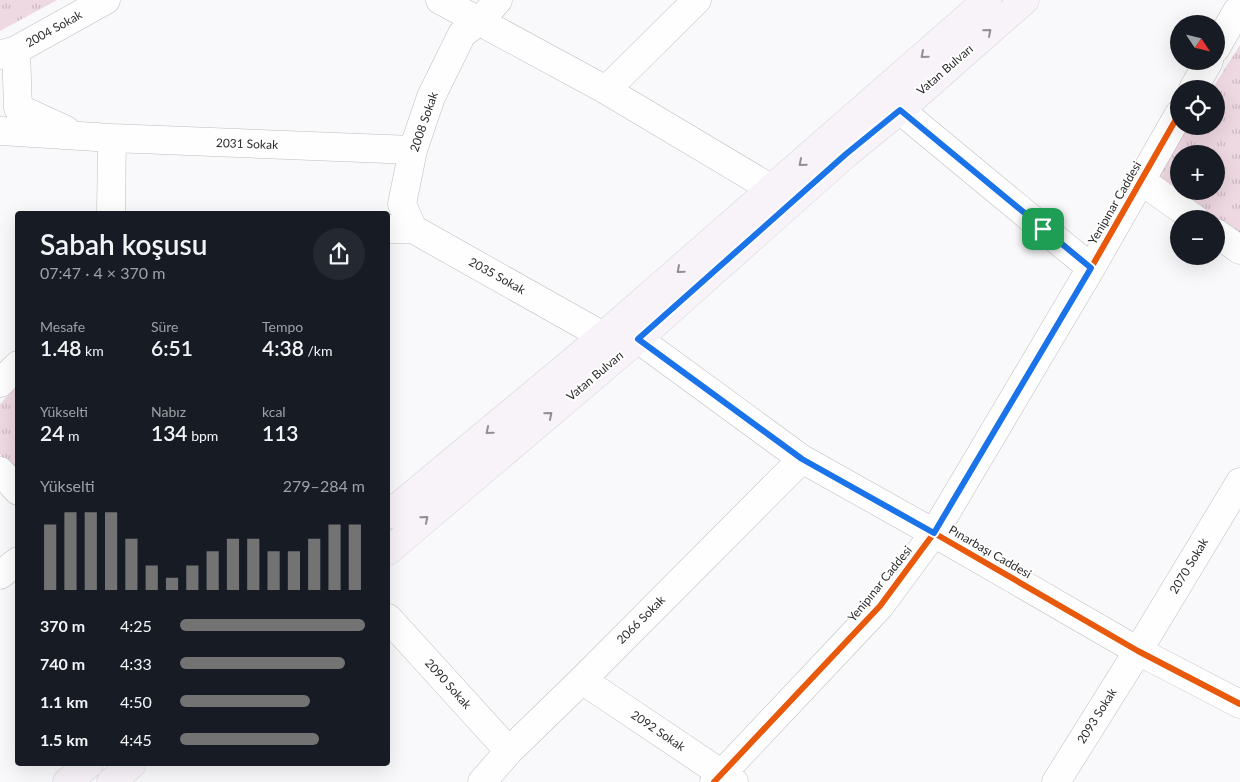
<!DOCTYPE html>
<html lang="tr">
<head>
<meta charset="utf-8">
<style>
  body { margin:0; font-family:Lato,sans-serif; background:#242831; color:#f1f3f6; height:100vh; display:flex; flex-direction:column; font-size:19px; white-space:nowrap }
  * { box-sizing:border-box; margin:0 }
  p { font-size:16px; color:#9ea1a6 }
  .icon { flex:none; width:28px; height:28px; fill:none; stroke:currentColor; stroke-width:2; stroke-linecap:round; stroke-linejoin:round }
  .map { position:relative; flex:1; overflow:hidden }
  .details { position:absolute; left:15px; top:211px; width:375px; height:555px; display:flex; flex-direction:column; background:#171b24; border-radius:5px; box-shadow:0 5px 20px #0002 }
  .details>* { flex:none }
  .needle { width:32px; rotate:125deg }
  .controls { position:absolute; left:1170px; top:15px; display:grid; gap:10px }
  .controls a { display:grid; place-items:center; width:55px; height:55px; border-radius:50%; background:#171b24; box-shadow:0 5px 20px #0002; font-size:25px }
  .pin { position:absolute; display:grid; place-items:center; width:42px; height:42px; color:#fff; margin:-21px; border-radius:10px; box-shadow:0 2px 8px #0006 }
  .round { display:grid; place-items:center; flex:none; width:52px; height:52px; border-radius:26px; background:#242831 }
  .headline { display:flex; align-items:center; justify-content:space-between; height:85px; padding:0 25px }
  h1 { font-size:28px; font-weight:600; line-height:38px }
  .metrics { display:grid; grid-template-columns:repeat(3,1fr); gap:8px; height:85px; padding:5px 25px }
  .metrics div { display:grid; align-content:center }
  .metrics b { font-size:21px; font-weight:600 }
  .metrics small { font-size:14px; font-weight:400 }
  .metrics p { font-size:14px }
  .chart { height:140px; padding:10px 25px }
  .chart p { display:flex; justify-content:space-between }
  .chart svg { width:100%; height:90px; margin-top:5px; stroke:#737374; stroke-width:6 }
  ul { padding:0 25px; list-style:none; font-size:16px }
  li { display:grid; grid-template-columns:80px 60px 1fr; align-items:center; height:38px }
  li i { height:12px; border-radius:6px; background:#737374 }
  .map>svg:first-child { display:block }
  .park { fill:url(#park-tufts); fill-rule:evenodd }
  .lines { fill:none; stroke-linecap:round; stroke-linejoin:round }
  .minor-casing { stroke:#bfbec0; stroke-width:29 }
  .major-casing { stroke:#d6d6d7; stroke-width:29 }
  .minor { stroke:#fefefe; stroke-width:28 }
  .major { stroke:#f7f3f8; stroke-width:28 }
  .cycleway-casing { stroke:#fff; stroke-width:9 }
  .cycleway { stroke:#e8590c; stroke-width:6 }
  .oneway { stroke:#918f92 }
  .route-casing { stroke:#fff; stroke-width:10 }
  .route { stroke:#1a73e8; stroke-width:6 }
  .labels { text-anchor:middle; stroke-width:4; stroke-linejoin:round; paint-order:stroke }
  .street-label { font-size:12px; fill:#2b2b2c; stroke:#fff }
</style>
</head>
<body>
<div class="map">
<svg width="1240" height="782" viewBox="0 0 1240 782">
  <defs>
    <pattern id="park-tufts" width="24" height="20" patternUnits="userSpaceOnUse" patternTransform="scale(1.25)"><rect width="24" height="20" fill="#eed8e2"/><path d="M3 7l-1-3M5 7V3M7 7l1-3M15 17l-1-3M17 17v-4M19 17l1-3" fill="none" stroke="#ccbac2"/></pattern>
  </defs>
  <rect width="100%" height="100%" fill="#f9f8fa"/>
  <path class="park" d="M0 0H57L0 31Z
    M1240 45V257L1216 238V219H1191L1150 187 1188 126H1216V89H1212ZM1179 154H1216V191H1179Z
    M17 386V475L0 454V404Z"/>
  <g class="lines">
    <defs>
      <path id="minor" d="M440 0 606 90 772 189
        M1216 48 1237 11
        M16 50 18 108 66 130
        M0 55 16 50 106 0
        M1193 89 1209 61
        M606 90 697 0
        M900 110 1091 268
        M0 131 112 138 413 150
        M1150 187 1195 219
        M111 214 112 138
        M388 229H413L603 336
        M413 229 402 204 413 150 431 97 462 34 480 21 498 0
        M1216 233 1240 250
        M638 339 802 459 934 533 1138 651 1240 704
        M0 383 18 365
        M0 471 18 491
        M0 575 18 561
        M388 618 509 751
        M582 680 734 782
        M482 782 509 751 582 680 802 459
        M714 782 880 606 934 533 1091 268 1179 114
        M1056 782 1138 651 1240 482"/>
      <path id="major" d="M388 515 603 336 987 0
        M388 551 638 339 846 154 900 110 1025 0
        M67 782 89 764
        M111 782 132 764"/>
    </defs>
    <use href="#minor" class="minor-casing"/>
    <use href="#major" class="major-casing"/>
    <use href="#minor" class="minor"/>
    <use href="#major" class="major"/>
    <defs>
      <path id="cycleway" d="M638 339 802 459 934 533 1138 651 1240 704
        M714 782 880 606 934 533 1091 268 1179 114"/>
    </defs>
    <use href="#cycleway" class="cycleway-casing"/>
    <use href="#cycleway" class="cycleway"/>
  </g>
  <defs><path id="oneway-chevron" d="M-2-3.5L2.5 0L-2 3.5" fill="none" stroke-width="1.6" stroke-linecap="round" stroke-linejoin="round" transform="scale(1.25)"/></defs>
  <g class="oneway">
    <use href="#oneway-chevron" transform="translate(988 32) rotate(-41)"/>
    <use href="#oneway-chevron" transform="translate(924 55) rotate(139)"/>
    <use href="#oneway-chevron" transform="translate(802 163) rotate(139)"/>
    <use href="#oneway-chevron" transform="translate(680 270) rotate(139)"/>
    <use href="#oneway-chevron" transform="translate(549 415) rotate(-40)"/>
    <use href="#oneway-chevron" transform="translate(489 431) rotate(140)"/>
    <use href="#oneway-chevron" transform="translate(425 519) rotate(-40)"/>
  </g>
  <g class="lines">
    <defs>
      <path id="route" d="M900 110 1091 268 934 533 802 459 638 339 846 154Z"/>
    </defs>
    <use href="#route" class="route-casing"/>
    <use href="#route" class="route"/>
  </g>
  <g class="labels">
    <g class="street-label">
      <text transform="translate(54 29) rotate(-29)" y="4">2004 Sokak</text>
      <text transform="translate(945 70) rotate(-41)" y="4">Vatan Bulvarı</text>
      <text transform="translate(424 122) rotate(-71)" y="4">2008 Sokak</text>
      <text transform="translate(247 144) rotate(2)" y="4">2031 Sokak</text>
      <text transform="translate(1115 203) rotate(-60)" y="4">Yenipınar Caddesi</text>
      <text transform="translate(497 276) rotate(29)" y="4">2035 Sokak</text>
      <text transform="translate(595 376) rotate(-40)" y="4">Vatan Bulvarı</text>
      <text transform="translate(990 552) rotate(30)" y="4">Pınarbaşı Caddesi</text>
      <text transform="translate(1189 566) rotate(-59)" y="4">2070 Sokak</text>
      <text transform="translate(880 584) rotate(-51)" y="4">Yenipınar Caddesi</text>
      <text transform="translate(641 620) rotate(-45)" y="4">2066 Sokak</text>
      <text transform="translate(448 684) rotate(48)" y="4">2090 Sokak</text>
      <text transform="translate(1097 716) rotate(-58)" y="4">2093 Sokak</text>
      <text transform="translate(658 731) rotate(34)" y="4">2092 Sokak</text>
    </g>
  </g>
</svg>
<div class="controls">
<a><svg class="needle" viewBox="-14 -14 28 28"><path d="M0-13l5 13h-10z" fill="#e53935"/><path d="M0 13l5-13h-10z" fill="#9ea1a6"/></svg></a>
<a><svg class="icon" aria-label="locate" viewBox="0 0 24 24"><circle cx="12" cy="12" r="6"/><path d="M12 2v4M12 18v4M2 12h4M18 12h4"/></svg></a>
<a>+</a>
<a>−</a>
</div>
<div class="pin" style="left:1043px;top:229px;background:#1e9e55"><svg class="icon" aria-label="arrive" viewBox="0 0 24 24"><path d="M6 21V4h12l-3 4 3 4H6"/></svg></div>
<section class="details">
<div class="headline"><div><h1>Sabah koşusu</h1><p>07:47 · 4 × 370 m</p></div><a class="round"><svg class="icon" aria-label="share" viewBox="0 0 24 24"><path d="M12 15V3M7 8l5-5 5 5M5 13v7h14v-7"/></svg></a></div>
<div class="metrics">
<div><p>Mesafe</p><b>1.48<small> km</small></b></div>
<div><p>Süre</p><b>6:51</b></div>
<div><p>Tempo</p><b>4:38<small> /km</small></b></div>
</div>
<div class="metrics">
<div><p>Yükselti</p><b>24<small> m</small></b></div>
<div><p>Nabız</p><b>134<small> bpm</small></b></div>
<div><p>kcal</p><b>113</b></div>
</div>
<div class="chart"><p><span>Yükselti</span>279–284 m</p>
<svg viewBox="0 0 160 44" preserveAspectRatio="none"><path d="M5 44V12M15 44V6M25 44V6M35 44V6M45 44V19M55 44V32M65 44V38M75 44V32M85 44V25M95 44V19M105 44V19M115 44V25M125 44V25M135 44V19M145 44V12M155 44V12"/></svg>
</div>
<ul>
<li><b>370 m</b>4:25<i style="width:100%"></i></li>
<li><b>740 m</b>4:33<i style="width:89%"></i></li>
<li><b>1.1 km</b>4:50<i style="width:70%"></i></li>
<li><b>1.5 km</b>4:45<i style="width:75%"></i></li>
</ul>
</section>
</div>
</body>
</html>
